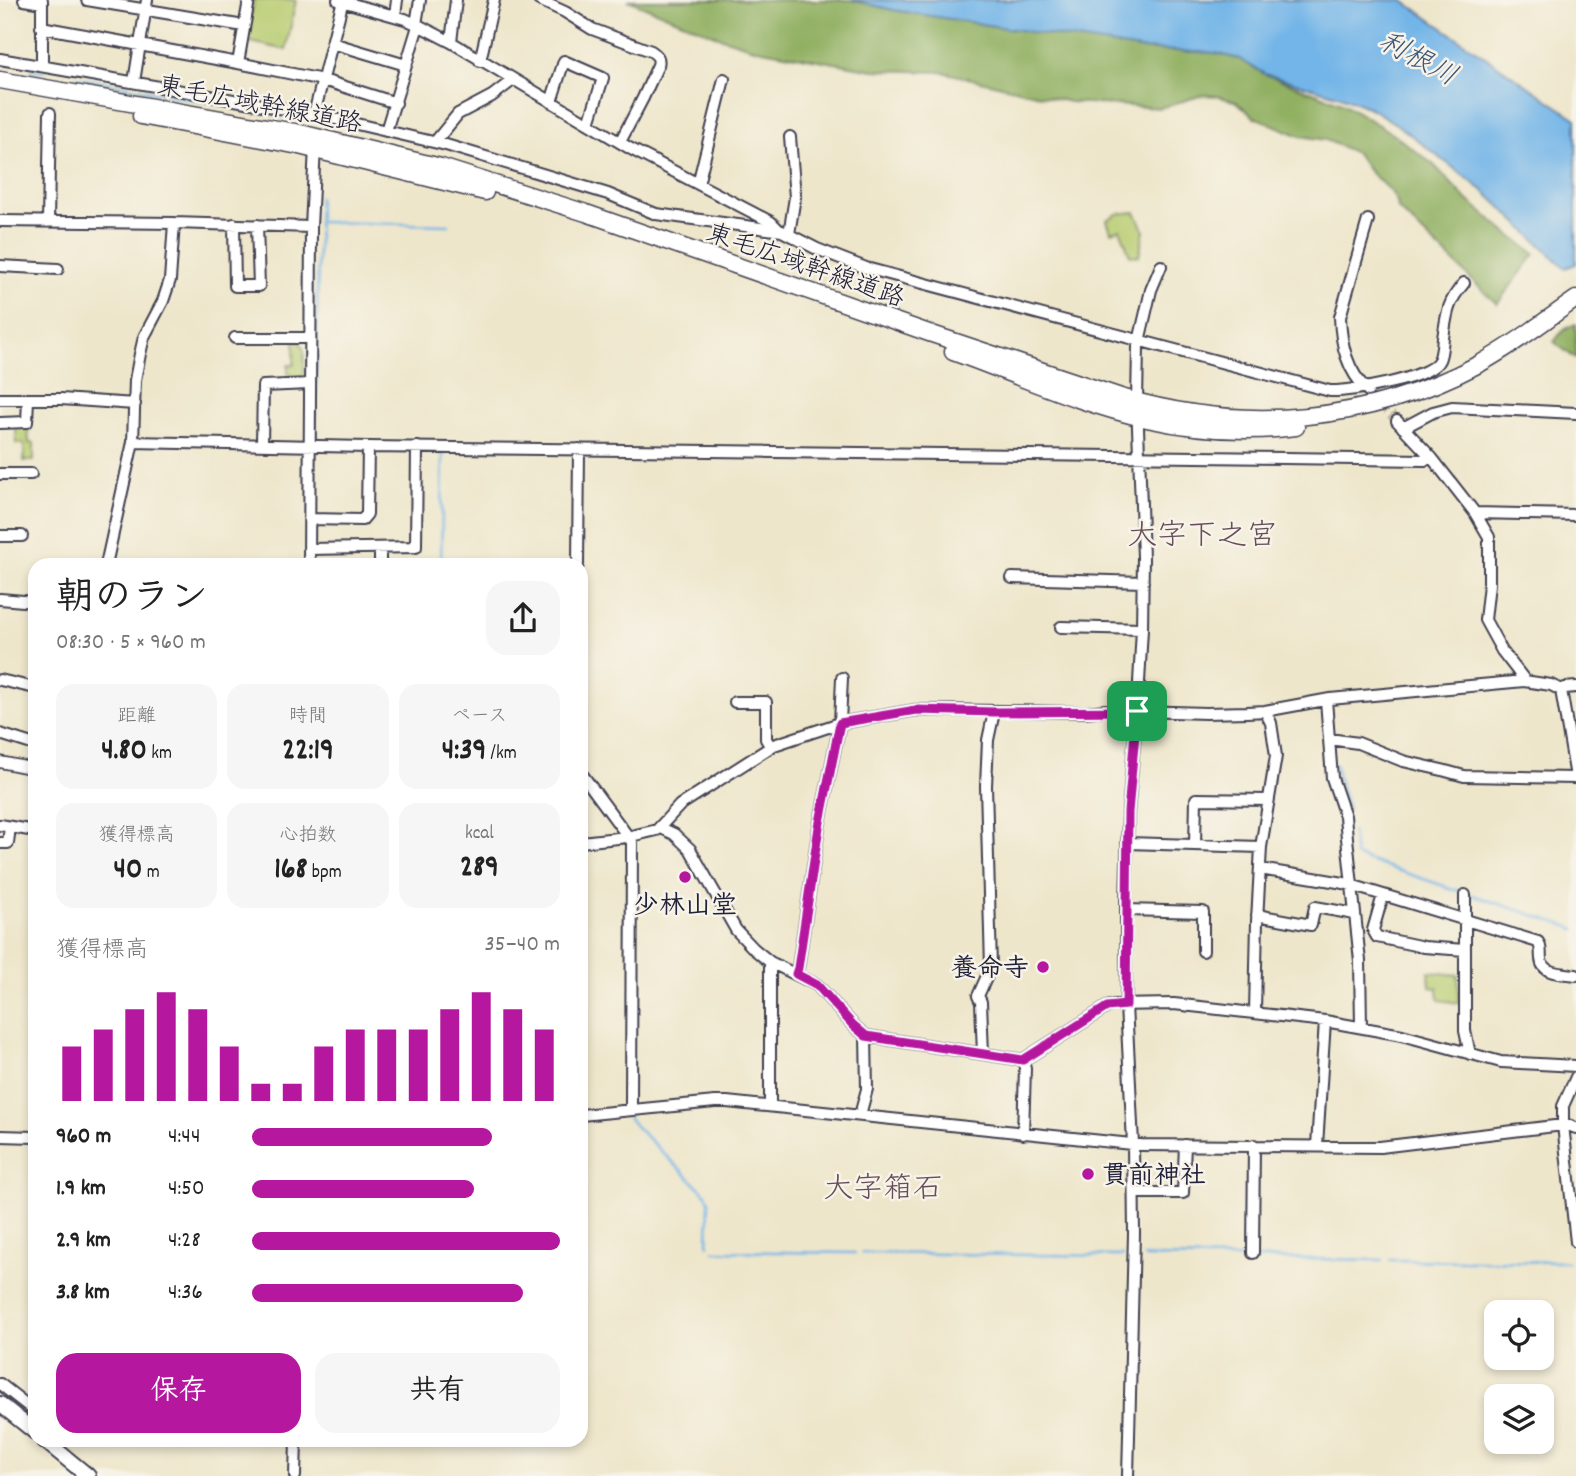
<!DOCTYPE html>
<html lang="ja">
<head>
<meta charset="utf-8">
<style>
  body { margin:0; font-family:Dekko,"Klee One",sans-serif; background:#f6f6f6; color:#222; height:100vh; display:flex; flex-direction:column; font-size:26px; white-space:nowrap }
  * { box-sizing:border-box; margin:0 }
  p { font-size:23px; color:#767676 }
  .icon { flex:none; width:38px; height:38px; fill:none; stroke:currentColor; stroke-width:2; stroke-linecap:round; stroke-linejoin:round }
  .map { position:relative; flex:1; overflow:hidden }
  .sheet { position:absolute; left:28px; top:558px; width:560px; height:889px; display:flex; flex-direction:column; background:#fff; border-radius:21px; box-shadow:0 4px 10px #0003 }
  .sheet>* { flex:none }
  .tools { position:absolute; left:1484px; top:1300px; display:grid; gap:14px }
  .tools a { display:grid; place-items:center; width:70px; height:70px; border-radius:14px; background:#fff; box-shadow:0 4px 10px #0003; font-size:35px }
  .pin { position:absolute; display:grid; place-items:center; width:60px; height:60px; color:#fff; margin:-30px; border-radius:14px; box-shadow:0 4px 10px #0006 }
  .round { display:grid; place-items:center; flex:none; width:74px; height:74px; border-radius:21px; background:#f6f6f6 }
  .head { display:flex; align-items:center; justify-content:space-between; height:119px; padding:0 28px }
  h1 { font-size:38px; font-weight:700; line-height:52px }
  .metrics { display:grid; grid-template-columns:repeat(3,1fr); gap:10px; height:119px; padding:7px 28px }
  .metrics div { display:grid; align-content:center; border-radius:18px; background:#f6f6f6; text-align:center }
  .metrics b { font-size:30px; font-weight:700 }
  .metrics small { font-size:19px; font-weight:400 }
  .metrics p { font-size:19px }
  .chart { height:196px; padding:14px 28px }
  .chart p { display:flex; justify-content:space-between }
  .chart svg { width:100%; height:126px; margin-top:7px; stroke:#b5179e; stroke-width:6 }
  .cta { display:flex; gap:14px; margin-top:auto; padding:14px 28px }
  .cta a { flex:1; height:80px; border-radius:21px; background:#b5179e; color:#fff; font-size:28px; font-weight:700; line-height:80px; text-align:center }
  .cta a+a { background:#f6f6f6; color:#222 }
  ul { padding:0 28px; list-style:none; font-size:23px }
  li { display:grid; grid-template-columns:112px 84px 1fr; align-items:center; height:52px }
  li i { height:18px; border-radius:9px; background:#b5179e }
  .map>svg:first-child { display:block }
  .green { fill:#b7cc70; stroke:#6c7756; stroke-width:2 }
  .forest { fill:#91b062; stroke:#5a694e; stroke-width:2 }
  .water { fill:#73b5e8; stroke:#4a6c92; stroke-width:2 }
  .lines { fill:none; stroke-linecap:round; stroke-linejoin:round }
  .stream { stroke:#73b5e8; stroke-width:2.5 }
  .minor-tunnel { stroke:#c5bfad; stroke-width:10; stroke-dasharray:10 5; stroke-linecap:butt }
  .minor-casing { stroke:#413f50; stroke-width:14 }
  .major-casing { stroke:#413f50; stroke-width:18 }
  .highway-casing { stroke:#413f50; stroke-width:19 }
  .minor { stroke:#fff; stroke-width:10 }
  .major { stroke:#fff; stroke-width:14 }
  .highway { stroke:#fff; stroke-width:16 }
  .route-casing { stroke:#fff; stroke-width:14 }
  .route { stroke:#b5179e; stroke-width:9 }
  .poi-dot { fill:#b5179e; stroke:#f7f3e8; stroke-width:2.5 }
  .labels { text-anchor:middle; stroke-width:5; stroke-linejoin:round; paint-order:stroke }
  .street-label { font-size:26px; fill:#22223b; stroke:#f7f3e8 }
  .poi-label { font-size:26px; font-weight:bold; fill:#22223b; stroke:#f7f3e8 }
  .water-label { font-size:28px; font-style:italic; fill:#3e5578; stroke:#f7f3e8 }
  .quarter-label { font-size:30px; fill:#674e58; stroke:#f7f3e8 }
</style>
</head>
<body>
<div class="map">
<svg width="1576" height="1476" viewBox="0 0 1576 1476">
  <rect width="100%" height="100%" fill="#f7f3e8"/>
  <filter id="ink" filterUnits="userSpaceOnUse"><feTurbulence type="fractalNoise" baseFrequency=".0143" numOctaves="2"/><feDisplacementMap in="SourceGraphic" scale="14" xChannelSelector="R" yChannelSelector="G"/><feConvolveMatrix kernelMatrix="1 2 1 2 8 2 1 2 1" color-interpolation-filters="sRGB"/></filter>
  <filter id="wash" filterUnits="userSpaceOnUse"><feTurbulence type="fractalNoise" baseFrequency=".00686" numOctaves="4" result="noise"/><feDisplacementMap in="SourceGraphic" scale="28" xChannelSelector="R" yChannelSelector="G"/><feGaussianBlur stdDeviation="1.57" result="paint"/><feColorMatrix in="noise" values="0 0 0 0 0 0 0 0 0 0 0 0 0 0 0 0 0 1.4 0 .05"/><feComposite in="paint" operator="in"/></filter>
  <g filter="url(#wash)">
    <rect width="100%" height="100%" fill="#eee6ca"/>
    <path class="green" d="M254 0H296L286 50 246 41Z
      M1135 212 1144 231 1139 256 1130 255 1120 229 1111 232 1107 220 1117 214Z
      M294 342H300L304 350V376L302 379 293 378 292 375H288V365H294Z
      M28 426 29 443H34V461H24V444H16V427Z
      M1429 972 1458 975 1459 1003 1439 1000 1438 988 1430 987Z"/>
    <path class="forest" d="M628 0H852L893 10 1140 49 1216 53 1239 59 1265 74 1344 104 1393 134 1434 165 1464 197 1507 233 1535 254 1497 304 1398 209 1397 202 1392 193 1369 171 1356 153 1326 140 1300 136 1254 117 1237 102 1217 96 1203 95 1160 108 1070 102 942 72 873 70 757 49 722 38Z
      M1576 324V359L1554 342C1560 333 1566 327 1576 324Z"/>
    <path class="water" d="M852 0H1402L1576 119V264L1565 268 1486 193 1399 126 1372 109 1341 96 1265 74 1239 59 1216 53 1140 49 893 10Z"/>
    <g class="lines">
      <path class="stream" d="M31 70 45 72
        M75 77 303 120
        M321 222 449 225
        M315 440 319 198
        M440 452 443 455 441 565
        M1336 764 1337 775 1348 809
        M1352 832 1355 856 1462 892
        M1469 894 1576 929
        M628 1117 636 1127 706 1194 709 1201 708 1245
        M714 1251 855 1253
        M862 1253 1123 1256
        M1144 1257 1383 1260
        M1390 1260 1568 1262
        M1575 1265 1576 1273"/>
    </g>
  </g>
  <g filter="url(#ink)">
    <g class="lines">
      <path class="minor-tunnel" d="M1370 393 1397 421"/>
      <defs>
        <path id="minor" d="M24 0 42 3
          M42 0V66
          M87 0 244 26
          M338 0 405 19 416 24 451 42 631 149 771 222 779 230
          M539 0 565 12 592 29 651 51C657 55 660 58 658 65L643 98 620 142
          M395 16 397 0
          M416 24 420 0
          M41 27 238 63 323 80 396 103
          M451 42 456 0
          M332 43 406 65
          M0 59 314 114 446 145 608 194 656 214 782 231 817 249 866 268 1330 391C1350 392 1431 379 1439 360 1442 354 1442 345 1443 338 1447 313 1447 303 1464 283
          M480 61 494 0
          M238 63 249 0
          M134 82 147 0
          M551 102 564 61 603 78 589 123
          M314 114 343 0
          M386 131 418 26
          M435 142 458 114 492 96 513 80
          M698 184 724 79
          M0 221 174 223 311 227
          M48 222 50 113
          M234 224 235 286H259L257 225
          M789 234 795 197 790 137
          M0 266 58 269
          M235 338H310
          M1368 391C1347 371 1341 345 1340 317L1368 220
          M0 399H61L135 404
          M1397 421 1432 458 1475 513 1489 537V584L1485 620 1502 651 1523 678 1524 681
          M0 423 27 422 28 399
          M1403 428 1433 412 1452 407 1576 413
          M133 442 368 447 1285 458 1425 460 1432 458
          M262 444 263 386 310 384
          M0 474H31
          M1475 513 1576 515
          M310 519 362 520 367 514 368 447
          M0 536H22
          M310 549 416 547 417 447
          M106 565 133 442 135 380 140 354 144 337 163 301 170 280 174 223
          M309 565 311 227 315 147
          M380 565V548
          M578 565 579 449
          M1012 578 1143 582
          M0 599 35 602
          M1061 627 1142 629
          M0 680 35 688
          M1561 690 1576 777
          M1326 700 1332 778 1345 816 1347 838 1360 961 1361 1026
          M735 702H766V739L771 747
          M0 734 35 745
          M1329 739 1358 743 1403 761 1442 770 1464 776 1576 778
          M0 762 35 769
          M581 773 632 842 631 1110
          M0 825 35 831
          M661 828 674 834 690 849 736 930 754 949 770 962 817 985 853 1025 866 1036 1023 1060 1107 1007 1114 1005 1174 1004 1325 1021 1402 1035 1501 1062 1576 1066
          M581 842 627 837 657 830 680 805 774 745 840 723 916 710 1086 712 1105 710 1206 713 1247 712 1265 711 1330 699 1524 681 1551 685 1561 690 1565 688 1576 687
          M0 843H8L10 827
          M1127 843 1261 847
          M1195 845 1196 799 1268 800
          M1260 869 1344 883 1538 942C1542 948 1540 951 1541 959 1542 975 1564 973 1576 975
          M1383 895 1373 930 1377 937 1424 947 1465 950
          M1465 895V1031L1470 1054
          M1126 910 1203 912V951
          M1257 915 1311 925 1315 907 1355 914
          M770 962V1106
          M796 974 798 968 819 827 840 723 842 678
          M1255 1012 1257 921 1261 847 1276 756 1271 723 1265 711
          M983 1054 981 1002 978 996 991 967 986 786 988 740 994 712
          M1576 1077 1563 1106V1125L1576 1242
          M581 1115 715 1102H727L1141 1145 1380 1147 1563 1125H1568L1576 1128
          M860 1115 867 1089 866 1036
          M1023 1134 1025 1068 1023 1060
          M0 1136 35 1137
          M1317 1146 1325 1021
          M1134 1193H1183L1185 1145
          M1253 1253 1254 1145
          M0 1384 32 1409
          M295 1476 296 1440
          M1128 1476 1134 1234 1133 1144 1126 1005V910L1128 812 1138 700 1142 629 1143 557 1137 402 1138 346 1151 290 1161 266"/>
        <path id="major" d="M0 1404 35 1432
          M44 1440 88 1476"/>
        <path id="highway" d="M0 80 300 133 441 167 586 213 929 333 1124 398C1245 433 1367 423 1479 364 1513 346 1544 321 1576 299
          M141 116 299 146 485 192
          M953 352C1017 375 1080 404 1147 419 1196 430 1246 433 1296 427"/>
      </defs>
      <use href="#minor" class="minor-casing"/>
      <use href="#major" class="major-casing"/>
      <use href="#highway" class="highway-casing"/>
      <use href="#minor" class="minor"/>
      <use href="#major" class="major"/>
      <use href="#highway" class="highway"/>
    </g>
  </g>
  <g class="lines" filter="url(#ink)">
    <defs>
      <path id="route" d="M916 710 994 712 1137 711 1128 812 1126 1005 1107 1007 1023 1060 866 1036 853 1025 817 985 796 974 798 968 819 827 840 723Z"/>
    </defs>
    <use href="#route" class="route-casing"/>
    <use href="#route" class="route"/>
  </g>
  <g class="poi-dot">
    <circle cx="685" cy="877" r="7"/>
    <circle cx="1043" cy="967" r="7"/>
    <circle cx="1088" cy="1174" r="7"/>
  </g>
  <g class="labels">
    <g class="street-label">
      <text transform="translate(260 103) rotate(11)" y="9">東毛広域幹線道路</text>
      <text transform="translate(806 264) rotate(19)" y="9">東毛広域幹線道路</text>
    </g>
    <g class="poi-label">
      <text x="685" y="913">少林山堂</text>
      <text x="1029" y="976" text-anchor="end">養命寺</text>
      <text x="1102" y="1183" text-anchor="start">貫前神社</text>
    </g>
    <g class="water-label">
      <text transform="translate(1419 57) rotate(28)" y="10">利根川</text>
    </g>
    <g class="quarter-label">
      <text x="1202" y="544">大字下之宮</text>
      <text x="883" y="1197">大字箱石</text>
    </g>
  </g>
</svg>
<div class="tools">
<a><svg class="icon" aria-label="locate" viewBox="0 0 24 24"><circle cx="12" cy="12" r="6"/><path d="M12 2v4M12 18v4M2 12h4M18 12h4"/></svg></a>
<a><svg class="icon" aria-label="layers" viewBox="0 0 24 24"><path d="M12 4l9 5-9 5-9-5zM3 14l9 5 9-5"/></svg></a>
</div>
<div class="pin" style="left:1137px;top:711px;background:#1e9e55"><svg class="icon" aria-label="arrive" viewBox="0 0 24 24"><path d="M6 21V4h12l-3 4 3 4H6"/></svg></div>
<section class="sheet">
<div class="head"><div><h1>朝のラン</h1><p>08:30 · 5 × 960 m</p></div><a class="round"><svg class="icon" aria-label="share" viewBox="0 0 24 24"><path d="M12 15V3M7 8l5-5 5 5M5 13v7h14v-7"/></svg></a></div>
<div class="metrics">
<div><p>距離</p><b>4.80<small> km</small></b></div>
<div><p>時間</p><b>22:19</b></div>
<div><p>ペース</p><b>4:39<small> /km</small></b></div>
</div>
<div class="metrics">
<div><p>獲得標高</p><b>40<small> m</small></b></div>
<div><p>心拍数</p><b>168<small> bpm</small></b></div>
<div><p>kcal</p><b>289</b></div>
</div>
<div class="chart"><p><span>獲得標高</span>35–40 m</p>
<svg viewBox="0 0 160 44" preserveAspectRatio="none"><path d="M5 44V25M15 44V19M25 44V12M35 44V6M45 44V12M55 44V25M65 44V38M75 44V38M85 44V25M95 44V19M105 44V19M115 44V19M125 44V12M135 44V6M145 44V12M155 44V19"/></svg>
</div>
<ul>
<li><b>960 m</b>4:44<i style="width:78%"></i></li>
<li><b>1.9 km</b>4:50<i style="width:72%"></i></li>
<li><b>2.9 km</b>4:28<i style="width:100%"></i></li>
<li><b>3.8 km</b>4:36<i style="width:88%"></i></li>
</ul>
<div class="cta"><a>保存</a><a>共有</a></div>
</section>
</div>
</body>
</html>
